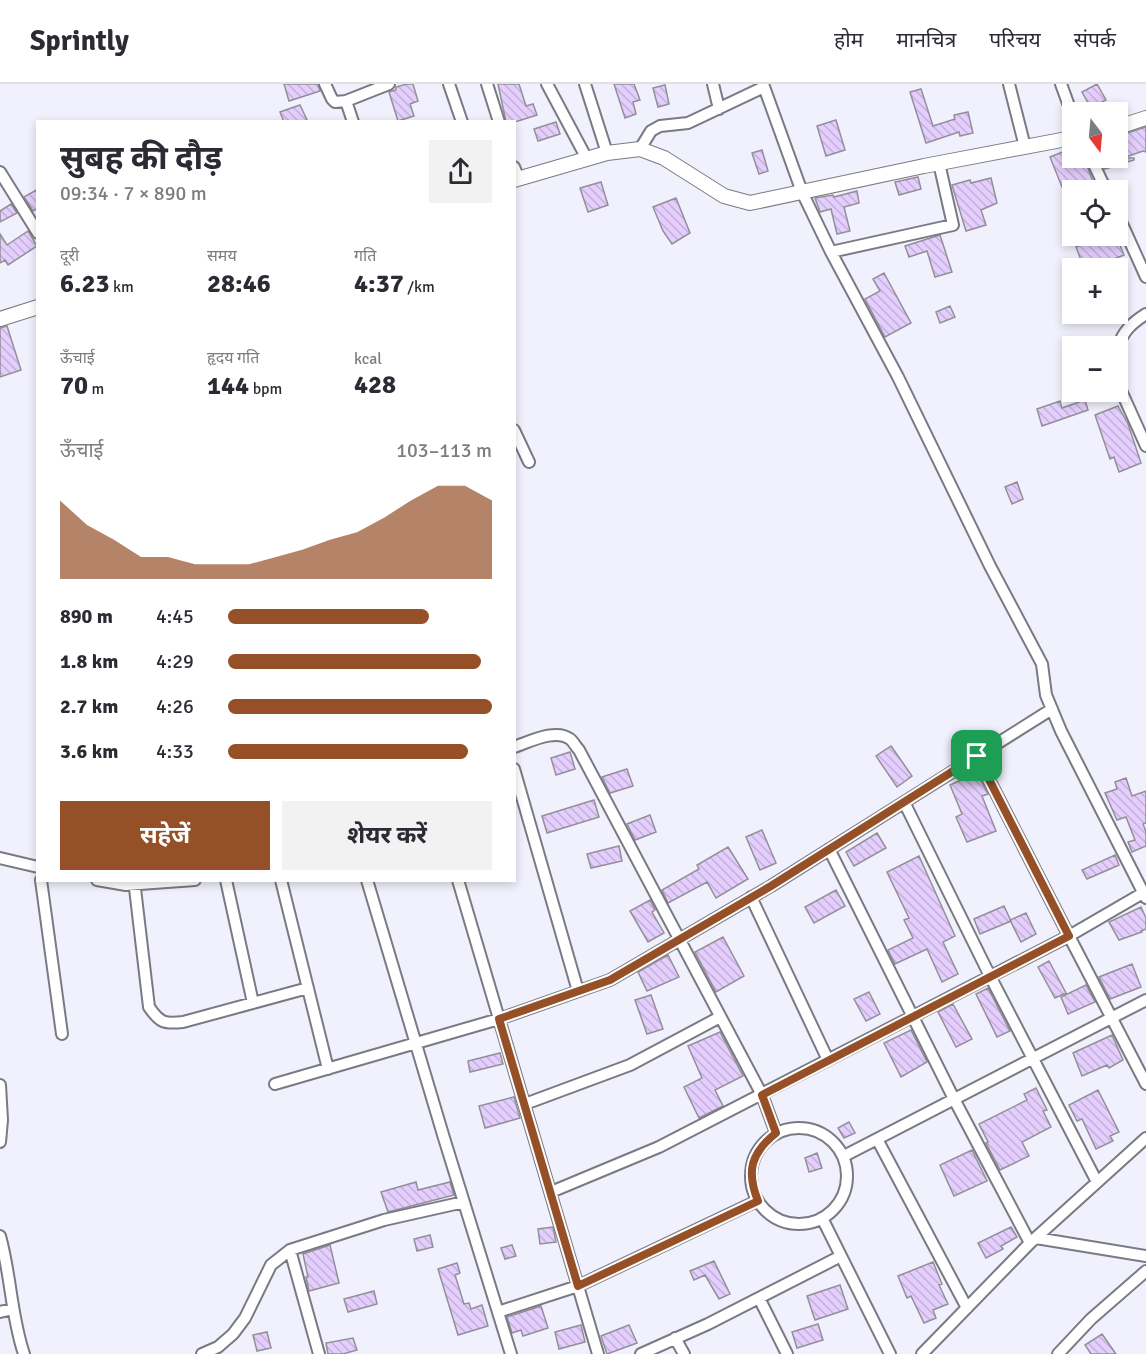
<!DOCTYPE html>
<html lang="hi">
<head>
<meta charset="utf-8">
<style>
  body { margin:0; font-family:Signika,"Noto Sans Devanagari",sans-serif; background:#f2f2f3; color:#2b2b33; height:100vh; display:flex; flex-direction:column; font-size:22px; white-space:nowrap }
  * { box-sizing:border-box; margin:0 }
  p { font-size:20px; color:#7c7c81 }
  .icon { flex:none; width:33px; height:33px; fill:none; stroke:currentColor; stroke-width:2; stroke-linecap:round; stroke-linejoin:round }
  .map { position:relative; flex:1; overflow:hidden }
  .sheet { position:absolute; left:36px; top:36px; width:480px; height:762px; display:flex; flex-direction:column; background:#fff; border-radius:0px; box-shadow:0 3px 9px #0003 }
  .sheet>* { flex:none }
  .needle { width:39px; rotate:164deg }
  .controls { position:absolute; left:1062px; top:18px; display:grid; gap:12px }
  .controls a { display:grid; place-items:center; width:66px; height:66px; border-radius:0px; background:#fff; box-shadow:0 3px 9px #0003; font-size:30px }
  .pin { position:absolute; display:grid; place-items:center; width:51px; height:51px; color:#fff; margin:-26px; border-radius:12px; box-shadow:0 3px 9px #0006 }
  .round { display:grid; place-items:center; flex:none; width:63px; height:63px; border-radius:0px; background:#f2f2f3 }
  .headline { display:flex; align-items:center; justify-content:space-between; height:102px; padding:0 24px }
  h1 { font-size:33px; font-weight:700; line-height:45px }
  .stats { display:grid; grid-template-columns:repeat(3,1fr); gap:9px; height:102px; padding:6px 24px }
  .stats div { display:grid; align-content:center }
  .stats b { font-size:26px; font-weight:700 }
  .stats small { font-size:16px; font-weight:400 }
  .stats p { font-size:16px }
  .chart { height:168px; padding:12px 24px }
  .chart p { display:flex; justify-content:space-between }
  .chart svg { width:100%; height:108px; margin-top:6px; fill:#965027; opacity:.7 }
  .primary-button { display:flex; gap:12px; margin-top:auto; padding:12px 24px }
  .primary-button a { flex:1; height:69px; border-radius:0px; background:#965027; color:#fff; font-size:24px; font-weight:700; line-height:69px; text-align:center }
  .primary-button a+a { background:#f2f2f3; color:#2b2b33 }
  ul { padding:0 24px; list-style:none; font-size:20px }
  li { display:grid; grid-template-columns:96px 72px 1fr; align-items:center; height:45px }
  li i { height:15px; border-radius:8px; background:#965027 }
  header { display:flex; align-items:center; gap:36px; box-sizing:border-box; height:84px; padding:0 30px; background:#fff; border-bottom:2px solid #e1e1e2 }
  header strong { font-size:28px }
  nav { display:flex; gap:33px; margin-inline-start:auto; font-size:21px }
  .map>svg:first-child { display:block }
  .building { fill:url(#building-back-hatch); stroke:#938f98; stroke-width:1.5 }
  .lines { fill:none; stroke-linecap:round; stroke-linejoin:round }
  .minor-casing { stroke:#797a83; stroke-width:14 }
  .tertiary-casing { stroke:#797a83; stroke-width:16 }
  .minor { stroke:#fff; stroke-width:10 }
  .tertiary { stroke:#fff; stroke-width:14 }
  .route-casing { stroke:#fff; stroke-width:12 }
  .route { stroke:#965027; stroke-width:8 }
</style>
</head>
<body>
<header>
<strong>Sprintly</strong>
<nav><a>होम</a><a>मानचित्र</a><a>परिचय</a><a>संपर्क</a></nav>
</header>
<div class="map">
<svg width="1146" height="1270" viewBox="0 0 1146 1270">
  <defs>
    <pattern id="building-back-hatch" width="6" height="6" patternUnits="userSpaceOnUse" patternTransform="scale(1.5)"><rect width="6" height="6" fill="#e4cefd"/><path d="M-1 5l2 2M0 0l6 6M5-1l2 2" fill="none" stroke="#c3b0d8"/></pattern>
  </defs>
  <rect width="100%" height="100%" fill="#f0f1fc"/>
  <path class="building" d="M284 0H318L320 7 289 17Z
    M407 0H413L418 17 410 20 414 32 398 37 389 8 396 6V3Z
    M498 0H519L526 22 533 20 537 31 515 38H506Z
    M614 0H634L640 16 633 18 636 30 625 34Z
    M1097 0 1106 16 1091 24 1082 8Z
    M665 1 669 20 658 23 653 4Z
    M921 5 933 42 955 35 954 31 968 28 973 49 960 52 959 48 926 59 910 8Z
    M300 21 308 38H284L280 28Z
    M836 36 845 66 826 72 817 42Z
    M556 38 560 50 538 57 534 45Z
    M1146 43V68L1143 67 1123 74H1134V76L1105 85 1099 74H1118V52Z
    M762 66 768 87 759 90 752 69Z
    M1065 67 1068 75 1084 74 1096 106H1066L1064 102 1062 103 1050 73Z
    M918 93 921 105 899 111 895 98Z
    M991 94 997 119 981 126 986 141 966 147 952 101 970 96 971 99Z
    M601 98 608 121 588 128 580 104Z
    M38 105V124L33 127 24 113Z
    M857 107 859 119 844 123 850 147 837 150 831 125 820 128 815 114 833 111 834 113Z
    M676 114 690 149 672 160 663 147 653 123Z
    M11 120 17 129 0 138V127Z
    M28 147 37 162 8 181 5 176 0 179V150L7 161Z
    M940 151 952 188 935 193 927 167 909 173 905 162Z
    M1080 152H1116L1124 171 1091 184H1084L1076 163 1084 160Z
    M884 189 911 239 885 253 865 215 880 207 873 195Z
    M950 222 955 233 940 239 936 228Z
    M7 242 21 286 0 293V244Z
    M1085 316 1088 326 1042 342 1037 325 1060 317 1062 324Z
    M1118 322 1128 340 1141 379 1119 388 1114 373 1110 375 1095 331Z
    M1017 398 1023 415 1012 420 1005 403Z
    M891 662 912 692 897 703 876 672Z
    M570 668 575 685 556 691 551 674Z
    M627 685 633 702 610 709 602 693Z
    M977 689 988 710 982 712 996 747 967 758 956 733 962 730 950 701Z
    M1126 694 1132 712 1146 707V739L1143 740 1146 748V762L1132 768 1128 758 1135 756 1126 733 1117 736 1105 709 1117 705 1115 698Z
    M594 716 599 733 547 749 542 732Z
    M650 731 656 748 635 756 627 740Z
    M762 746 776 779 760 786 746 753Z
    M877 749 886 764 854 782 846 768Z
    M619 762 622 777 591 784 587 770Z
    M728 763 748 795 716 814 707 798 668 819 662 806 699 785 697 781Z
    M1115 771 1119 781 1087 795 1082 786Z
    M919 772 955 852 943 858 958 890 942 898 927 865 895 880 888 866 913 854 904 836 909 834 887 788Z
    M836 806 845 822 814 839 805 823Z
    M650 816 655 826 652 828 664 849 648 858 630 827Z
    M1004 822 1011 837 980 850 974 835Z
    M1141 823 1146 834V845L1141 847 1142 848 1119 856 1109 838Z
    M1026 829 1036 850 1021 858 1010 836Z
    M723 853 744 892 716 908 695 868Z
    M668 871 679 893 647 907 638 888Z
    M1049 877 1066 909 1055 914 1038 883Z
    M1132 880 1141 903 1110 915 1099 893Z
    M1086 901 1095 918 1068 930 1061 913Z
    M988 904 1010 947 997 953 976 910Z
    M869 908 880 930 866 937 854 915Z
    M651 911 663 945 647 950 635 916Z
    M953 920 972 955 956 963 938 928Z
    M911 946 927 978 901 993 884 959Z
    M720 948 743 992 715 1006 723 1022 699 1034 684 1003 702 994 688 962Z
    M1112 951 1123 976 1109 984 1107 981 1082 992 1073 969Z
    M500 969 503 980 470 988 468 977Z
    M1036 1004 1047 1026 1043 1027 1051 1043 1022 1058 1029 1072 1000 1086 986 1059 988 1058 979 1040 1027 1016 1024 1010Z
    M1098 1006 1119 1048 1110 1052 1113 1057 1096 1065 1082 1035 1077 1037 1069 1021Z
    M514 1013 520 1034 485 1044 479 1022Z
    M849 1038 855 1049 844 1054 838 1044Z
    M972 1066 987 1097 954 1112 940 1081Z
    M817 1069 822 1084 809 1088 805 1074Z
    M416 1098 418 1106 450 1098 454 1111 388 1128 381 1108Z
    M553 1143 556 1158 540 1160 538 1145Z
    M1011 1143 1017 1153 1001 1162 1003 1165 986 1174 978 1159Z
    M430 1151 433 1163 417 1167 414 1155Z
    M330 1161 339 1199 309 1207 306 1193H308L303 1170Z
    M512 1161 516 1172 505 1175 501 1164Z
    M714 1177 730 1210 719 1215 705 1191 694 1196 690 1187Z
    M933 1178 942 1200 939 1201 948 1220 933 1226 936 1234 924 1239 911 1212 907 1214 898 1192Z
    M457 1179 460 1189 455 1191 464 1220 469 1219 471 1225 482 1221 488 1242 458 1251 438 1185Z
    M840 1201 848 1225 815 1236 807 1212Z
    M374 1207 377 1220 348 1228 344 1215Z
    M541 1222 548 1244 523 1252 521 1246 512 1249 507 1233Z
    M818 1240 823 1256 797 1264 792 1248Z
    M581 1241 585 1258 559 1265 555 1248Z
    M629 1241 637 1259 607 1270 601 1252Z
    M267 1248 271 1264 257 1267 253 1251Z
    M1102 1250 1116 1270H1091L1085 1261Z
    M353 1254 357 1266 343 1270H328L326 1259Z"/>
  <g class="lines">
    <defs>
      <path id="minor" d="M325 0 332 15 335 18 346 17
        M449 0 462 38
        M487 0 499 38
        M547 0 587 75
        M585 0 607 69
        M713 0 719 25
        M763 0 802 108 831 168 898 293 990 482 1042 580 1046 611 1061 647 1146 814
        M1009 0 1025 63
        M1061 0 1072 30
        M353 38 346 17 389 0
        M640 65 651 47 660 42 688 39 764 3
        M1091 74 1106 106
        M514 83 519 95
        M0 88 38 149
        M1118 131 1146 193
        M831 168 953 141 939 79
        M1118 263C1123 247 1132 239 1146 230
        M1118 289 1119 302 1146 362
        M514 346 529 378
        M514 663C529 658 556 644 570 655 573 657 576 663 579 666L762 1011 776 1049
        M514 685 578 907
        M904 718 990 892 1097 1098
        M829 765 954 1015 1030 1159
        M0 774 38 783
        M41 796 62 950
        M97 796 126 801 195 796
        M134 796 149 923C160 939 164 940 183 938L308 904
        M226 796 253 919
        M281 796 328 985
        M367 796 444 1054 511 1270
        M458 796 598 1270
        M1143 809 1069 852 1146 1000
        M751 813 828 976
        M275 1000 499 935 610 896 771 802 1052 625
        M0 1001 2 1036 0 1058
        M525 1020 630 981 720 933
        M751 1092a48 48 0 1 1 96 0a48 48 0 1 1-96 0Z
        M877 1055 1146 916
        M844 1072 877 1055 967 1224
        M551 1108 659 1063 1069 852 977 672
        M822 1134 890 1270
        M0 1152C11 1191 11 1232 24 1270
        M1036 1154 1146 1172
        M290 1166 319 1270
        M759 1214 787 1270
        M0 1228 13 1225
        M498 1228 578 1202 757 1117
        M675 1254 684 1270
        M202 1270 218 1263 233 1250 245 1234 271 1181 290 1166 384 1136 464 1118
        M641 1270 708 1240 841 1172
        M922 1270 1030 1159 1146 1054
        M1058 1270 1091 1235 1146 1187"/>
      <path id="tertiary" d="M1118 43 1146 34
        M514 96 607 69 640 65 664 74 724 112 750 119 924 82 1072 54
        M0 235 38 223"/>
    </defs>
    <use href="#minor" class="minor-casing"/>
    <use href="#tertiary" class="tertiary-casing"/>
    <use href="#minor" class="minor"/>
    <use href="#tertiary" class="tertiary"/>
  </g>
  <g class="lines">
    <defs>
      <path id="route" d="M977 672 1069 852 762 1011 776 1049C751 1069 746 1087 758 1117L578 1202 499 935 610 896 771 802Z"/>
    </defs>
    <use href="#route" class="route-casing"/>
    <use href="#route" class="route"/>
  </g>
</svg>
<div class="controls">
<a><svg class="needle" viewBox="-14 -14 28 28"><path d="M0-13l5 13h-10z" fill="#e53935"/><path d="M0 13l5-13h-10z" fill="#7c7c81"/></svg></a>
<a><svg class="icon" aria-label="locate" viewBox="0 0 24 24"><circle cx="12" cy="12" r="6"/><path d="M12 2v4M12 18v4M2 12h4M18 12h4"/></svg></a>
<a>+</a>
<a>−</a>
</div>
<div class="pin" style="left:977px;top:672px;background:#1e9e55"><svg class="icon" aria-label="arrive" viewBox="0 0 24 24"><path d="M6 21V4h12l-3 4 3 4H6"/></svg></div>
<section class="sheet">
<div class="headline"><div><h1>सुबह की दौड़</h1><p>09:34 · 7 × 890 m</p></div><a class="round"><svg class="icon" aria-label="share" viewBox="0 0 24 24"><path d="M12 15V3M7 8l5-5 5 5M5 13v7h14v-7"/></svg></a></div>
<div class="stats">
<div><p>दूरी</p><b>6.23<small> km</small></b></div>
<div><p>समय</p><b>28:46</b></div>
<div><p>गति</p><b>4:37<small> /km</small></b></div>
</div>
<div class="stats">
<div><p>ऊँचाई</p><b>70<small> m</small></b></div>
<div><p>हृदय गति</p><b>144<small> bpm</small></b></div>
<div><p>kcal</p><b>428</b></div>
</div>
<div class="chart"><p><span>ऊँचाई</span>103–113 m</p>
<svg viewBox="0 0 160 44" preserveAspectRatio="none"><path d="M0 44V12L10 22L20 28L30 35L40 35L50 38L60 38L70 38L80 35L90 32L100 28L110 25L120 19L130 12L140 6L150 6L160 12V44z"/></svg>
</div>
<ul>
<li><b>890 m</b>4:45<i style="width:76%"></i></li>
<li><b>1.8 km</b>4:29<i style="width:96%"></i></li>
<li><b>2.7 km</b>4:26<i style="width:100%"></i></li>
<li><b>3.6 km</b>4:33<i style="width:91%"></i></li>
</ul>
<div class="primary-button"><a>सहेजें</a><a>शेयर करें</a></div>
</section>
</div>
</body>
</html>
